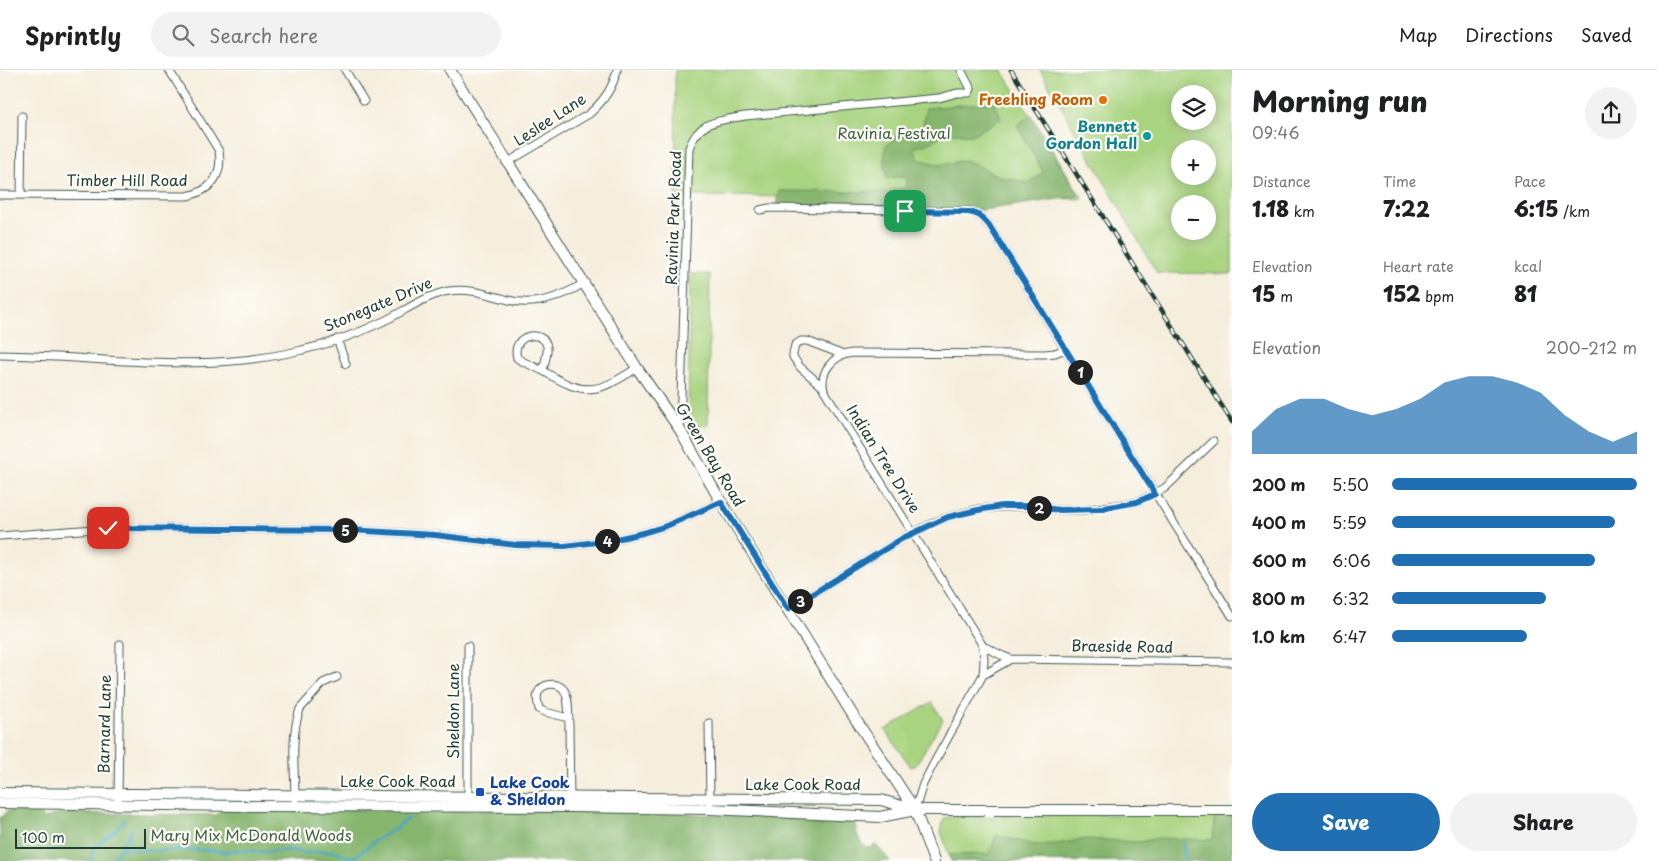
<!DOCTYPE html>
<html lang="en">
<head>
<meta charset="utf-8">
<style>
  body { margin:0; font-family:"Playpen Sans",sans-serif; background:#f2f2f2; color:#202124; height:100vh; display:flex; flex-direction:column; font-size:19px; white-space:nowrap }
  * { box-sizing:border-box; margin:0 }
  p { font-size:16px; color:#757577 }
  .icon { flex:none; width:28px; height:28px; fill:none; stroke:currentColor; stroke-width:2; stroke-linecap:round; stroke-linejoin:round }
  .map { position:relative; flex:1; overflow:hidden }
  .drawer { display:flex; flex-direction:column; background:#fff; width:425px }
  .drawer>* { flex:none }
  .tools { position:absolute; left:1171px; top:15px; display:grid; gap:10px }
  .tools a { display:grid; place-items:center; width:45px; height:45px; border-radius:50%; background:#fff; box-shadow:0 2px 12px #0003; font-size:25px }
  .scale { position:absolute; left:15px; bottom:12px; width:131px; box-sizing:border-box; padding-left:5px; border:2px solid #1f3d34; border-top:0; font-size:14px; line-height:18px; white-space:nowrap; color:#1f3d34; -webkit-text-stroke:4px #fdfcf7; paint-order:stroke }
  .pin { position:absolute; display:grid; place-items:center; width:42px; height:42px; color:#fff; margin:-21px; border-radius:10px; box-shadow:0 2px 8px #0006 }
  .km { position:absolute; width:25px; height:25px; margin:-12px; border-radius:50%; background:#222; color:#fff; font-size:14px; line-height:25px; text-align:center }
  .round { display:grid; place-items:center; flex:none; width:52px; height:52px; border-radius:26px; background:#f2f2f2 }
  .head { display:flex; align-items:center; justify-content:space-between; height:85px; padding:0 20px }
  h1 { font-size:28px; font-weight:800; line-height:38px }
  .stats { display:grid; grid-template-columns:repeat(3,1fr); gap:8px; height:85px; padding:5px 20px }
  .stats div { display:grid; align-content:center }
  .stats b { font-size:21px; font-weight:800 }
  .stats small { font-size:14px; font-weight:400 }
  .stats p { font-size:14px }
  .chart { height:140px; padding:10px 20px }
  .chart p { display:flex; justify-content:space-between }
  .chart svg { width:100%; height:90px; margin-top:5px; fill:#1f6fb2; opacity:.7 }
  .action { display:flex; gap:10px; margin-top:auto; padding:10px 20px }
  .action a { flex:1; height:58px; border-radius:30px; background:#1f6fb2; color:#fff; font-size:20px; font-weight:800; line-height:58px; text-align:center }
  .action a+a { background:#f2f2f2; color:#202124 }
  ul { padding:0 20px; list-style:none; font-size:16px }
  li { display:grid; grid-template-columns:80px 60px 1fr; align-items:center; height:38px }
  li i { height:12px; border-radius:6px; background:#1f6fb2 }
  header { display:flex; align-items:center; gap:30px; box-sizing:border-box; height:70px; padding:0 25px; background:#fff; border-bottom:1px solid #e0e0e0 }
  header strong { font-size:24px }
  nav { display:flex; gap:28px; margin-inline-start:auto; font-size:18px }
  .search { width:350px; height:45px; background:#f2f2f2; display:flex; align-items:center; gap:12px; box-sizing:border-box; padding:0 18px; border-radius:28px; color:#757577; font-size:19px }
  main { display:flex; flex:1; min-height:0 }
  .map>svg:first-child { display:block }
  .green { fill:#a8d37f; stroke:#64885a; fill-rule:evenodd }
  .forest { fill:#86b56e; stroke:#527951 }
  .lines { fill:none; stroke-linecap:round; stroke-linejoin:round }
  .stream { stroke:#43a7c3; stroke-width:2.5 }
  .street-casing { stroke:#3f584d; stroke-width:9 }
  .secondary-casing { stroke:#3f584d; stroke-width:12 }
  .street { stroke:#fff; stroke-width:7 }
  .secondary { stroke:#fff; stroke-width:10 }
  .rail-casing { stroke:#1f3d34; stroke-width:4.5 }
  .rail { stroke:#fdfcf7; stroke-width:2.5; stroke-dasharray:8; stroke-linecap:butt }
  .route-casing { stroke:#fff; stroke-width:10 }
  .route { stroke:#1f6fb2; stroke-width:6 }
  .food-dot { fill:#e8710a; stroke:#fdfcf7; stroke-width:2 }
  .culture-dot { fill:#0f9aa8; stroke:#fdfcf7; stroke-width:2 }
  .transit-dot { fill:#1a4fb4; stroke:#fdfcf7; stroke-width:2 }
  .labels { text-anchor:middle; stroke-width:4.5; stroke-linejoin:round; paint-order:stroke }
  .food-label { font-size:15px; font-weight:bold; fill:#c56008; stroke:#fdfcf7; text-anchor:end }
  .street-label { font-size:15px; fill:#1f3d34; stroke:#fdfcf7 }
  .culture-label { font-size:15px; font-weight:bold; fill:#0d838f; stroke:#fdfcf7; text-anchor:end }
  .park-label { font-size:15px; fill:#416247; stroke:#fdfcf7 }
  .transit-label { font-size:15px; font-weight:bold; fill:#164399; stroke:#fdfcf7; text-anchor:start }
</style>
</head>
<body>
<header>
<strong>Sprintly</strong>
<div class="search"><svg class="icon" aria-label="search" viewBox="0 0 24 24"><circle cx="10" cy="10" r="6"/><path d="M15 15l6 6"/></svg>Search here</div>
<nav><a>Map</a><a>Directions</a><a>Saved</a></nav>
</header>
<main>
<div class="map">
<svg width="1232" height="791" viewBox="0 0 1232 791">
  <rect width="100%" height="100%" fill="#fdfcf7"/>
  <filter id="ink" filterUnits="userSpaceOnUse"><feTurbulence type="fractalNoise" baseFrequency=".02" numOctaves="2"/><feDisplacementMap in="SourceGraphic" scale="10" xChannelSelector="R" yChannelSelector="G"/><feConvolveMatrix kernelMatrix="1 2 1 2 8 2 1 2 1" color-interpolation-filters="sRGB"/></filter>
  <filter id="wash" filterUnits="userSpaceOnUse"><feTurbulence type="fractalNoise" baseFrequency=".0096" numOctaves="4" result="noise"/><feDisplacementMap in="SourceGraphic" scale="20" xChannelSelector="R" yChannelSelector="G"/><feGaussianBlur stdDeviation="1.12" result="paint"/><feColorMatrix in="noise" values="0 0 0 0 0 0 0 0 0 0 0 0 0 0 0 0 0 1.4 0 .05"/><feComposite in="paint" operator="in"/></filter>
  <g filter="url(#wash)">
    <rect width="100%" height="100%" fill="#f6eedd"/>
    <path class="green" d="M675 0H1002L1083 129 676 126Z
      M1040 0H1232V204L1157 203ZM1180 24H1208V51H1180ZM1180 79H1208V106H1180ZM1180 134H1208V161H1180Z
      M690 204H710L708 356 688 355Z
      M932 632 943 650 915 696 911 697 885 660Z
      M1232 743V791H951L941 762 944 748 948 747Z"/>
    <path class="forest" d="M995 32 1001 49 972 65 946 62 932 72 914 78 918 89 940 95 966 90 1001 107 1029 113 1043 102 1017 55 1031 45 1079 126 983 140 872 138 776 134 779 121 888 122 907 117V106L887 108 884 90 886 75 908 59 922 63 926 38Z
      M223 738 647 742 807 749H855C856 761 857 769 865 777L871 778 874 775H876L890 791H0V748L7 741 40 742 43 749 61 743 216 745Z
      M1215 743H1232V791H951L949 785 990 784 996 765 1034 775 1056 774 1086 769 1140 772 1158 768 1212 770Z"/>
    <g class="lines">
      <path class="stream" d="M1183 772 1185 791
        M120 779 128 768 131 759
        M90 791 93 779 117 759 125 750
        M110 791 121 778 154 781 173 780H210L225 782 235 780 266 782 290 780 304 783 324 781 337 782 349 787 356 786 378 769 396 758 408 748"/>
    </g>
  </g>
  <g filter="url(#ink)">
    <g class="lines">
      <defs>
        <path id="street" d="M345 0 364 31
          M508 92 589 44C603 32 613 18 617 0
          M0 125 187 126C211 121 223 106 219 81L169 0
          M21 125 22 46
          M760 140 769 138 968 141C978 143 982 147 989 155L1065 279 1232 546
          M337 269 346 294
          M0 285C103 286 200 305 302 280 330 274 359 263 384 251 405 241 426 225 449 221 469 218 486 224 505 229 533 238 560 228 584 213
          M543 301C544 294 548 284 547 277 545 259 510 263 517 288 526 294 536 297 545 302 586 327 598 323 637 298
          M823 317 800 297 793 287V284L795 275 801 271H807L841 284
          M680 360 689 78C699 50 719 51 745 46L939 28 957 23H969L971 19 961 0
          M0 466 108 458 349 460 435 465 516 475 565 476 612 470 643 463 666 456 721 432
          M788 539 903 468 933 453 948 447 978 439 1002 437 1028 436 1060 440H1084L1137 432 1165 418 1214 371
          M468 576V729
          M983 576 1003 586 1011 589 1232 592
          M983 605 1011 589
          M569 648 545 642 539 639C538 633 536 629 538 623 542 613 557 611 564 620 570 629 568 645 569 655L570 732
          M709 653 710 732
          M295 729C295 699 290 667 300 639L323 613 337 607
          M118 734 120 574
          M915 740 923 714 935 691 983 605 984 591 983 576 824 320C819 301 834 285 852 283L1044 284 1055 283 1065 279"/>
        <path id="secondary" d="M450 0 637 298 680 360 721 432 854 647 915 740 934 791
          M0 723 881 730 912 739
          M0 733 243 736 570 737 710 739 880 747 915 740H1232"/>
      </defs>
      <use href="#street" class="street-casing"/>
      <use href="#secondary" class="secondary-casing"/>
      <use href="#street" class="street"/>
      <use href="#secondary" class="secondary"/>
      <defs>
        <path id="rail" d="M1011 0 1232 352"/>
      </defs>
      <use href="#rail" class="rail-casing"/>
      <use href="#rail" class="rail"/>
    </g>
  </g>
  <g class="lines" filter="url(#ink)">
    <defs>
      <path id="route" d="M108 458 349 460 435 465 516 475 565 476 612 470 643 463 666 456 721 432 788 539 903 468 948 447 978 440 1002 436H1028L1060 440 1099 439 1137 432 1155 424 989 155C982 147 978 143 968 142L905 141"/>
    </defs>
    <use href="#route" class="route-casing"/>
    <use href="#route" class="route"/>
  </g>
  <circle class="food-dot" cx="1103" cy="30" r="5"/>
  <circle class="culture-dot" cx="1147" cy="66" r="5"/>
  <rect class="transit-dot" x="475" y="717" width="10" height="10" rx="2.5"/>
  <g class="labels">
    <g class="food-label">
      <text x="1093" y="35">Freehling Room</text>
    </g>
    <g class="street-label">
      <text transform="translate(550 50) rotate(-33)" y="5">Leslee Lane</text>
      <text x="127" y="116">Timber Hill Road</text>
      <text transform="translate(674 148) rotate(-88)" y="5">Ravinia Park Road</text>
      <text transform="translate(378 235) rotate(-23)" y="5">Stonegate Drive</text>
      <text transform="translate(710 385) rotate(59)" y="5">Green Bay Road</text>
      <text transform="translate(883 389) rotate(58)" y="5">Indian Tree Drive</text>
      <text transform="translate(1122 577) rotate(1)" y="5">Braeside Road</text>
      <text transform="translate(454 641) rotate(-90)" y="5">Sheldon Lane</text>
      <text transform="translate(105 654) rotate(-89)" y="5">Barnard Lane</text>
      <text x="398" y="717">Lake Cook Road</text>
      <text x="803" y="720">Lake Cook Road</text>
    </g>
    <g class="culture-label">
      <text x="1137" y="62">Bennett<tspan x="1137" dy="17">Gordon Hall</tspan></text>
    </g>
    <g class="park-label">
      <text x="894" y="69">Ravinia Festival</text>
      <text x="251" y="771">Mary Mix McDonald Woods</text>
    </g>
    <g class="transit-label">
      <text x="490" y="718">Lake Cook<tspan x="490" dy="17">&amp; Sheldon</tspan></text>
    </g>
  </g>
</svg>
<div class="tools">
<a><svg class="icon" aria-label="layers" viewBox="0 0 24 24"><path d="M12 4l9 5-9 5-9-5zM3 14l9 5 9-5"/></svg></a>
<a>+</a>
<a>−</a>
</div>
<div class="scale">100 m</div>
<div class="pin" style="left:905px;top:141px;background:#1e9e55"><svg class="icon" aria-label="arrive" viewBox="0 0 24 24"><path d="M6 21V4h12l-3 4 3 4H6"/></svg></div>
<div class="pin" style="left:108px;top:458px;background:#d93025"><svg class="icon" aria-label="check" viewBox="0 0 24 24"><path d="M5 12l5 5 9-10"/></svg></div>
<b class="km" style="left:1080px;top:302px">1</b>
<b class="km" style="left:1039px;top:438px">2</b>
<b class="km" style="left:800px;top:531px">3</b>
<b class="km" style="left:607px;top:471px">4</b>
<b class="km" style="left:345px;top:460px">5</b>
</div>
<section class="drawer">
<div class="head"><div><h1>Morning run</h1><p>09:46</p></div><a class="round"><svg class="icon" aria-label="share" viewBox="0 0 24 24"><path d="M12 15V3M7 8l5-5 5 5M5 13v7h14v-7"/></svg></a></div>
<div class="stats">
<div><p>Distance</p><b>1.18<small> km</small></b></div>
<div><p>Time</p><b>7:22</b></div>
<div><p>Pace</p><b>6:15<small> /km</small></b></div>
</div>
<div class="stats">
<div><p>Elevation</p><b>15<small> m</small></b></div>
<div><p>Heart rate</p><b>152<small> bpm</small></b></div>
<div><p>kcal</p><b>81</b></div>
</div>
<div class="chart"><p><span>Elevation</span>200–212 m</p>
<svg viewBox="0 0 160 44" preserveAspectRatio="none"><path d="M0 44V33L10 22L20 17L30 17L40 22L50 25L60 22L70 17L80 9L90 6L100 6L110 9L120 14L130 25L140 33L150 38L160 33V44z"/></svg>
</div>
<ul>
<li><b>200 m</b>5:50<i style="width:100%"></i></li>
<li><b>400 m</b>5:59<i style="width:91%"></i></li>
<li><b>600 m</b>6:06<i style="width:83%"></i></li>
<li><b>800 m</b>6:32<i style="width:63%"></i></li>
<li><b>1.0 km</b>6:47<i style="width:55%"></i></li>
</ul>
<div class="action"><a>Save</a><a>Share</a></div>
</section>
</main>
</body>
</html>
